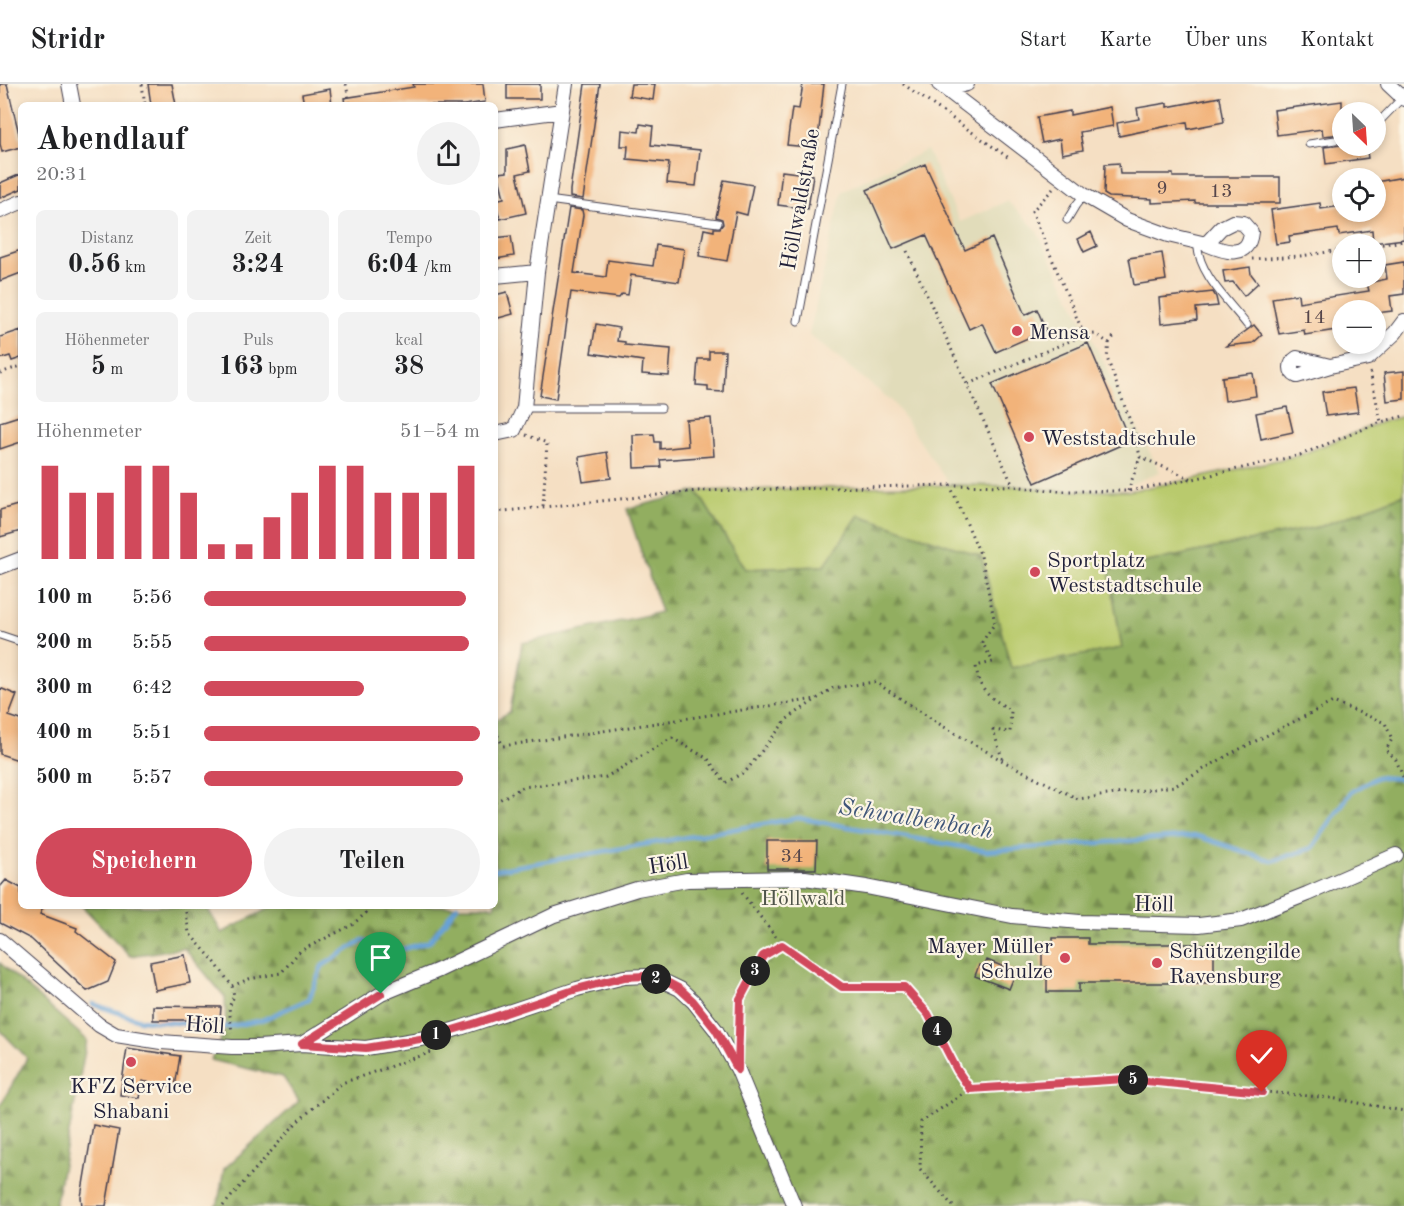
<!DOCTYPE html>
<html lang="de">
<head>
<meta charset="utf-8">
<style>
  body { margin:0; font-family:"Old Standard TT",serif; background:#f2f2f2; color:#202124; height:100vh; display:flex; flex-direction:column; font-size:22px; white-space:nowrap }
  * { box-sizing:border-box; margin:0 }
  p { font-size:20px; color:#757577 }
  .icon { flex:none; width:33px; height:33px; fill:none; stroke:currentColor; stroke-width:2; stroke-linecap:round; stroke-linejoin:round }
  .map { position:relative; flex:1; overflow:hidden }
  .side { position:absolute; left:18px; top:18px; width:480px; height:807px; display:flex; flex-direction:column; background:#fff; border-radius:9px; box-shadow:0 3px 9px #0003 }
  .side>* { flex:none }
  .needle { width:39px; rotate:155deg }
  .fabs { position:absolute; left:1332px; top:18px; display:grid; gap:12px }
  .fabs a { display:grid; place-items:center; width:54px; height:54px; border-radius:50%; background:#fff; box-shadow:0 3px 9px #0003; font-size:30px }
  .pin { position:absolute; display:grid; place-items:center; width:51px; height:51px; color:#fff; margin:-62px -26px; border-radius:50% 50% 50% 0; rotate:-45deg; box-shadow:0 0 6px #0007 }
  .pin .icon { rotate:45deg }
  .km { position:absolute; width:30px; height:30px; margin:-15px; border-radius:50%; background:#222; color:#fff; font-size:16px; line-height:30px; text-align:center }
  .round { display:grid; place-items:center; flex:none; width:63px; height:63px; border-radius:32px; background:#f2f2f2 }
  .overview { display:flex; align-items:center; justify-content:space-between; height:102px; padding:0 18px }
  h1 { font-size:33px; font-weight:800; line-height:45px }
  .stats { display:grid; grid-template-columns:repeat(3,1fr); gap:9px; height:102px; padding:6px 18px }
  .stats div { display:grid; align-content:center; border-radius:9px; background:#f2f2f2; text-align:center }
  .stats b { font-size:26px; font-weight:800 }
  .stats small { font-size:16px; font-weight:400 }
  .stats p { font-size:16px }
  .chart { height:168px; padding:12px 18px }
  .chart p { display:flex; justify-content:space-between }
  .chart svg { width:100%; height:108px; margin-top:6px; stroke:#d1495b; stroke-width:6 }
  .action { display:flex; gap:12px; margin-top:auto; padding:12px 18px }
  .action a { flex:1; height:69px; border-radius:36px; background:#d1495b; color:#fff; font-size:24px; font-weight:800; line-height:69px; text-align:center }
  .action a+a { background:#f2f2f2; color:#202124 }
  ul { padding:0 18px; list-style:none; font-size:20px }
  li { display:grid; grid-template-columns:96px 72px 1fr; align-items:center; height:45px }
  li i { height:15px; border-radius:8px; background:#d1495b }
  header { display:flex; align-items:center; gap:36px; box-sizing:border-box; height:84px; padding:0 30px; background:#fff; border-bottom:2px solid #e0e0e0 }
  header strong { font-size:28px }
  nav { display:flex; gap:33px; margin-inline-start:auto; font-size:21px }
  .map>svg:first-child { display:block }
  .built { fill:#e1dcba }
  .grass { fill:#b9ca6d; stroke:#6e7654; stroke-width:1.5 }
  .forest { fill:url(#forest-firs); stroke:#5a684e; stroke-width:1.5 }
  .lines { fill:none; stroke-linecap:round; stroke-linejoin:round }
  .stream { stroke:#67a2d7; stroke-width:4.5 }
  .building { fill:#f2b37a }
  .lane-casing { stroke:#423e4f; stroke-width:9 }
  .street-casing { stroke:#423e4f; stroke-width:16 }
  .path { stroke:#423e4f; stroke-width:3; stroke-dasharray:1.5 4.5; stroke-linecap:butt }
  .lane { stroke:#fff; stroke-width:7 }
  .street { stroke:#fff; stroke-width:14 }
  .route-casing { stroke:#fff; stroke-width:12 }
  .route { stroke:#d1495b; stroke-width:8 }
  .poi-dot { fill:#d1495b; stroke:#fcf5e5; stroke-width:2 }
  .labels { text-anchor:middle; stroke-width:4.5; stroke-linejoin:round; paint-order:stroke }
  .number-label { font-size:20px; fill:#56464b }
  .street-label { font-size:22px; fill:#22223b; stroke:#fcf5e5 }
  .poi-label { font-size:22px; fill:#22223b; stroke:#fcf5e5; text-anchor:start }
  .park-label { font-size:22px; fill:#4f544a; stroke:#fcf5e5 }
  .water-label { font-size:24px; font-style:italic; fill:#3e5579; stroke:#fcf5e5 }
</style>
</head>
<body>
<header>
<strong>Stridr</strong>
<nav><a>Start</a><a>Karte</a><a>Über uns</a><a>Kontakt</a></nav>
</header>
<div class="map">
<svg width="1404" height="1122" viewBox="0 0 1404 1122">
  <defs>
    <pattern id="forest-firs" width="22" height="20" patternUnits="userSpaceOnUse" patternTransform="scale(1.5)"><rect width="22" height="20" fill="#92ae60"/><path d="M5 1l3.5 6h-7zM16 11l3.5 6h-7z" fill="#778d50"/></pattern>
  </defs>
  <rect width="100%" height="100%" fill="#fcf5e5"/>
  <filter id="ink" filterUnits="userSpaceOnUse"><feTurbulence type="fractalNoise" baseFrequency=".0167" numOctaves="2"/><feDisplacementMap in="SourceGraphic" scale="12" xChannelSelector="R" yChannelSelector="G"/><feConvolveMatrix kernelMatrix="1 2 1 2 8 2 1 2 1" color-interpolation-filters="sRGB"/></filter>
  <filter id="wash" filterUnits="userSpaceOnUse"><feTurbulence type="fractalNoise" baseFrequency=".008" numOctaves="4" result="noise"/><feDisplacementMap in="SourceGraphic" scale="24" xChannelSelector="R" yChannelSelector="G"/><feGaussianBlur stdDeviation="1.35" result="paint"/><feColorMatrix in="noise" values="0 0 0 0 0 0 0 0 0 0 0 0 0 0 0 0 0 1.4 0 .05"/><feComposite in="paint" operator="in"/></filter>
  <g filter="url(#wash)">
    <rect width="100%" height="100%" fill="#f5dfc3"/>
    <path class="built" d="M927 66 960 138 1007 117 1035 144 1160 388 1076 423 972 434 893 318 809 251 842 107Z"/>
    <path class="grass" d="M1404 332V410L1322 442 1109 486 1122 564 1011 584 981 472 824 482 745 485 697 407 950 401 1013 402 1058 407H1128L1193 395 1300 371 1381 338Z"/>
    <path class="forest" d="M697 407 745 485 824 482 859 431 981 472 1011 584 1122 564 1109 486 1322 442 1404 410V1122H215L218 1119 224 1085 299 1017 283 993 211 976 226 944 225 913 184 864 130 872 82 822H206L222 849 273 822H495V636L510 628 522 559 661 528 627 425Z
      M0 879 87 956 55 1122H0V1022L27 974 0 946Z"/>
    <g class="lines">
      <path class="stream" d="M495 786 798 734 986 767 1197 752 1272 777 1312 764 1351 708 1377 693 1404 695
        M93 920 140 936 227 943 262 936 309 915 322 882 363 856 384 870 429 858 457 822"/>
    </g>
    <g id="blocks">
      <path class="building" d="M0 0H7L21 58V63L2 68 0 60Z
        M148 0H172L176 21H151Z
        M413 0H483L485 18 464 21H345L344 14 414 3Z
        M507 0H540V15H507Z
        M585 0H600L583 115 570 113V106Z
        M631 0H655L653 16 629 12Z
        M803 0H824L817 64 787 61 792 24 799 25Z
        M330 5 332 21H304L302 10Z
        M1220 13 1224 38 1188 45 1187 38 1119 52 1117 39 1139 35 1137 24 1167 19V23Z
        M1342 17V50L1323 52 1322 45 1277 51 1274 26Z
        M1110 23 1113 42 1080 48 1083 66 1062 70 1060 55 1042 59 1037 33 1070 27V31Z
        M640 40 653 42 651 61 700 66 696 102 667 99 669 79 627 75 628 62H621L622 46 639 48Z
        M525 61 530 87 517 90 526 129 500 135 495 116 504 114 498 89 507 88V65Z
        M1342 61 1366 62 1368 74 1326 80 1324 63Z
        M1119 79 1120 90H1173V93H1280V119H1195V117L1152 119V115L1109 113 1104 110 1105 80Z
        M925 80 965 166 992 154 1025 231 1037 225 1046 246 996 268 982 239 969 245 926 151 893 165 867 106Z
        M782 87 813 91 808 125 778 121Z
        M21 90V105L0 114V99Z
        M1404 93V155L1373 159 1372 146 1339 151 1338 145 1289 152 1290 158 1276 160 1271 126 1320 119 1321 125 1342 122V128H1376V98Z
        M724 96 753 101 747 131 736 128 727 177 699 172 704 145 714 147V144H720L723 140 722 135 716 133Z
        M569 124 582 126 583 131 574 189 606 193 608 176 653 182 656 161 684 165 679 198 631 191 628 211 622 210 619 214 571 208 556 315 540 312Z
        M1091 148 1097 162 1084 168 1078 155Z
        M511 152 514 172 495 175V154Z
        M21 166V189L0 197V173Z
        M1162 169 1166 196 1134 201 1129 174Z
        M1404 178V210L1390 212 1392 227 1376 229V226H1342V245L1305 251 1304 246 1279 250 1272 214 1298 210 1299 218 1369 207 1367 199 1387 195 1385 181Z
        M1250 183 1251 190 1258 199 1244 212 1233 198 1225 199 1223 187Z
        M507 208 513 230 495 235V211Z
        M1213 208 1216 213 1218 222 1196 224 1197 236 1161 240 1159 214Z
        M596 240 619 244 617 257 625 258V261L671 265 669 292 642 290 643 277 591 269Z
        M1254 241 1262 251 1253 259 1226 262Z
        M21 246V274L12 277 10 272 0 275V253Z
        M1088 259 1130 357 1035 399 992 300Z
        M709 267H725L723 308 708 307V302L696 301 698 275H709Z
        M1404 287V315L1387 317 1384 289Z
        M1253 289 1256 312 1225 317 1222 293Z
        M1354 304 1358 328 1326 332 1322 308Z
        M1287 323 1293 348 1261 355 1256 329Z
        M19 332 21 338V358L0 365V338Z
        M711 334 714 372 660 376 661 383 634 384 633 351 654 350 655 358H660V365L688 362 686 336Z
        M607 368 611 394 583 398 579 373Z
        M21 420V447L0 453V426Z
        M0 604 17 611 9 632 21 636V677L0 670Z
        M767 757H817L816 785H767Z
        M6 796 21 804V822H44L40 830 77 844 76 847 116 878 108 898 87 907 31 855 0 839V803Z
        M1053 854H1088V860H1214V899H1079V908H1047V883L1042 884V864H1048V859H1053Z
        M185 871 190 899 155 906 150 878Z
        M987 876 1016 888 1009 905 975 892 979 881 984 883Z
        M153 922 221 923 220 936H153Z
        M127 964 180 972 175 1003 142 997 139 1014 120 1011Z
        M93 1041 119 1046 106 1122H82L81 1113Z"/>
    </g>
  </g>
  <g filter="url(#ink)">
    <use href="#blocks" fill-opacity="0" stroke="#423e4f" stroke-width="1.5"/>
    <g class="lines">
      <defs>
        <path id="lane" d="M1376 41 1402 14
          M1309 60 1342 55
          M548 116 718 139
          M1067 136 1076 121 1084 111
          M1198 158C1195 186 1230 219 1247 241
          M798 237 842 0
          M524 324H661
          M0 551 21 558"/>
        <path id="street" d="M69 0 73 21
          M939 0 1084 111 1127 136 1168 151 1206 160
          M1388 0 1404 15
          M947 5 967 0
          M495 36 562 27
          M0 127 21 118
          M1233 138 1243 139 1251 148C1248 176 1225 168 1206 160L1221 144Z
          M495 192 537 188
          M1297 274 1330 282 1297 292C1289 288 1289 279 1297 274Z
          M1330 282 1368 274 1395 249 1404 237
          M495 350 514 346 524 324 537 188 566 0
          M0 483 21 475
          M0 856 99 941 116 951 161 958 232 963H258L302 960 366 964 426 954 460 944 577 905 624 893 646 892 665 898 680 905 693 917 716 946 738 986 794 1122
          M302 960 381 910 439 886 554 831 637 805 687 796 805 794 866 803 1012 832 1080 838 1199 841 1241 836 1307 810 1396 771"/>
      </defs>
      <use href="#lane" class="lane-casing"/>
      <use href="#street" class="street-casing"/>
      <path class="path" d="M142 0 145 21
        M346 0 350 21
        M903 0 1009 74
        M1053 105 1032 127 1084 251 1095 250 1109 259 1107 274 1136 353 1140 373 1192 395
        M1376 161 1404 157
        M907 167 1013 402
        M1252 175 1300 172 1342 166
        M1109 259 1115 251
        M1370 288 1381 338
        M0 289 21 282
        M968 300 1084 251
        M526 351 547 359 543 422
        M950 401 981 472 995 539 982 558 993 578 976 582C980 611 989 611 1011 627L1010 648 993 646 1003 677
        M1128 407 1140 373
        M495 428 697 407 950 401 1013 402 1058 407H1128L1193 395 1300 371 1381 338 1404 332
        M495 646 503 662 816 615
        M495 718 523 703 606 693 672 654 708 675 725 699 746 687 787 635 833 604 875 598 941 641 1003 677 1078 715 1175 702 1230 670 1333 618 1385 639 1392 655 1386 666 1396 676 1404 695
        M742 809 782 861 842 903H904L928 930 957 986 970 1005
        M185 822 189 849 214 877 232 902 234 912 229 923 232 949
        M232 902 249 895 281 889 300 867 352 841 374 822
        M739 956 740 915 763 871 782 861
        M223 1122 296 1039 342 999 432 968
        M953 1122 920 1085 921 1038 970 1005 1125 995 1331 1014 1404 1027"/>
      <use href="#lane" class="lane"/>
      <use href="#street" class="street"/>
    </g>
  </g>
  <g class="lines" filter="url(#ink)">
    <defs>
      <path id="route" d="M381 910 302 960 366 964 426 954 476 939 577 905 624 893 646 892 665 897 680 905 693 917 716 946 738 986 740 915 763 872 782 861 842 903H904L928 930 957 986 970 1005 1125 995 1262 1008"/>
    </defs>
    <use href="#route" class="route-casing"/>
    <use href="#route" class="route"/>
  </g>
  <g class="poi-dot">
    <circle cx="1017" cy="247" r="6"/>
    <circle cx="1029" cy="353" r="6"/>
    <circle cx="1035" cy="488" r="6"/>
    <circle cx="1065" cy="874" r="6"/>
    <circle cx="1157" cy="879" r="6"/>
    <circle cx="131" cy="978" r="6"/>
  </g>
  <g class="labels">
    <g class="number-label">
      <text x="1162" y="110">9</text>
      <text x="1221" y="113">13</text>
      <text x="1314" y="239">14</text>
      <text x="792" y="778">34</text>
    </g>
    <g class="street-label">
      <text transform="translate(799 115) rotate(-80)" y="8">Höllwaldstraße</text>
      <text transform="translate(668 779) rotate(-9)" y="8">Höll</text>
      <text transform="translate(1154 819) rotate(1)" y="8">Höll</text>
      <text transform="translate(205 940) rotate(4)" y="8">Höll</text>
    </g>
    <g class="poi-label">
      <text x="1029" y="255">Mensa</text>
      <text x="1041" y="361">Weststadtschule</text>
      <text x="1047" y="483">Sportplatz<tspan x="1047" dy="25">Weststadtschule</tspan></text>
      <text x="1053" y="869" text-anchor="end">Mayer Müller<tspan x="1053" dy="25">Schulze</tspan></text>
      <text x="1169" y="874">Schützengilde<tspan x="1169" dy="25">Ravensburg</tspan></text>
      <text x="131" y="1009" text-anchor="middle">KFZ Service<tspan x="131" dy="25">Shabani</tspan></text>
    </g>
    <g class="park-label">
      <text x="803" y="821">Höllwald</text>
    </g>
    <g class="water-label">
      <text transform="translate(916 734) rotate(9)" y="8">Schwalbenbach</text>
    </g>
  </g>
</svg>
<div class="fabs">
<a><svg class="needle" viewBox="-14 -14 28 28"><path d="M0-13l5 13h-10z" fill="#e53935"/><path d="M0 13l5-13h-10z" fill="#757577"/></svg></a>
<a><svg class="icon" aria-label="locate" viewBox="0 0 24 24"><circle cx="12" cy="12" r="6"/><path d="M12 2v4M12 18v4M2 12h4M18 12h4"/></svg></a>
<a>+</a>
<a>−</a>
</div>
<div class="pin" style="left:381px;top:910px;background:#1e9e55"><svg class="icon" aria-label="arrive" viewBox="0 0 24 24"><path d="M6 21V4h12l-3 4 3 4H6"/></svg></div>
<div class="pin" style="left:1262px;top:1008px;background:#d93025"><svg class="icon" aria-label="check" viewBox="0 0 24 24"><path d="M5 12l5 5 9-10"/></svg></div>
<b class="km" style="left:436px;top:951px">1</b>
<b class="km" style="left:656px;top:895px">2</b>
<b class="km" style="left:755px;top:887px">3</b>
<b class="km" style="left:937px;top:947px">4</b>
<b class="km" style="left:1133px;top:996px">5</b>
<section class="side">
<div class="overview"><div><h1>Abendlauf</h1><p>20:31</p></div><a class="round"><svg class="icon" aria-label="share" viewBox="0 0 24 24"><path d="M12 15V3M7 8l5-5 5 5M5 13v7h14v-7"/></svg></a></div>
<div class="stats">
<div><p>Distanz</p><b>0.56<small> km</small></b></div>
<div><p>Zeit</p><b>3:24</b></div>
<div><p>Tempo</p><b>6:04<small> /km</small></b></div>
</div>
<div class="stats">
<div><p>Höhenmeter</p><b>5<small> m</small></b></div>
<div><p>Puls</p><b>163<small> bpm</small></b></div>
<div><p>kcal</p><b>38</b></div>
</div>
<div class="chart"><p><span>Höhenmeter</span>51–54 m</p>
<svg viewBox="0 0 160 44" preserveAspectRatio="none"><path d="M5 44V6M15 44V17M25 44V17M35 44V6M45 44V6M55 44V17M65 44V38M75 44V38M85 44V27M95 44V17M105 44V6M115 44V6M125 44V17M135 44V17M145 44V17M155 44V6"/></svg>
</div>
<ul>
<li><b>100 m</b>5:56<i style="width:95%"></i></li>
<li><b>200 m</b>5:55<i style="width:96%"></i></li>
<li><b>300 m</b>6:42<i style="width:58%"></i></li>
<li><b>400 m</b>5:51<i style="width:100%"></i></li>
<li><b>500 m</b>5:57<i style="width:94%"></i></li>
</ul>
<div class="action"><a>Speichern</a><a>Teilen</a></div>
</section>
</div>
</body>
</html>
